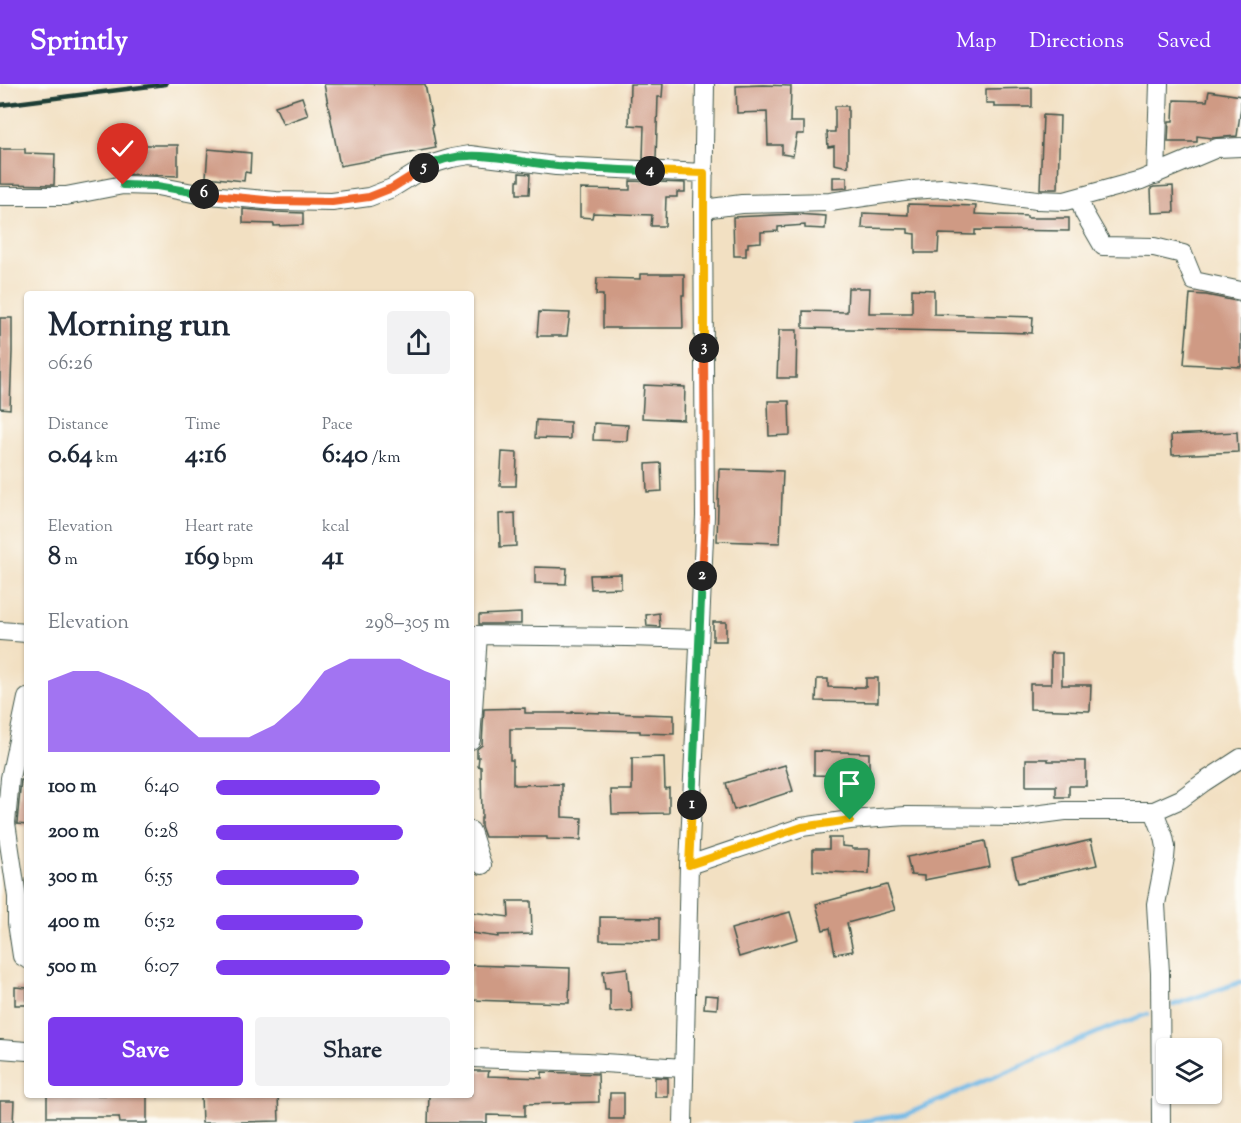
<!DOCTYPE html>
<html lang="en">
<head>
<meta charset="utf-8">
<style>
  body { margin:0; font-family:"Sorts Mill Goudy",serif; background:#f2f2f3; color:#1f2937; height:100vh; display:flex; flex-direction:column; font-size:22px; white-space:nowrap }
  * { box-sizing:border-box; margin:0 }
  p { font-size:20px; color:#747a83 }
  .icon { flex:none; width:33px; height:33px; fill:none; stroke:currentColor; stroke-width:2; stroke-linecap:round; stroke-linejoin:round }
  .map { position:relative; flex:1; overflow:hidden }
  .side { position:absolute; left:24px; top:207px; width:450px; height:807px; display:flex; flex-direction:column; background:#fff; border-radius:6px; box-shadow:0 2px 4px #0004 }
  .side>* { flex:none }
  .tools { position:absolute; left:1156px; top:954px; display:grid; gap:12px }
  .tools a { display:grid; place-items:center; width:66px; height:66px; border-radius:6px; background:#fff; box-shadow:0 2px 4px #0004; font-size:30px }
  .pin { position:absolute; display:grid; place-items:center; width:51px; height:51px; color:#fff; margin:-62px -26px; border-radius:50% 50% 50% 0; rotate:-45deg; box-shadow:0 0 6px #0007 }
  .pin .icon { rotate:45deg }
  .km { position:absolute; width:30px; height:30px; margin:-15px; border-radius:50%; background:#222; color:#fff; font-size:16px; line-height:30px; text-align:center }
  .round { display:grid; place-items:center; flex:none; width:63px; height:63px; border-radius:6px; background:#f2f2f3 }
  .headline { display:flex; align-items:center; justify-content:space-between; height:102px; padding:0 24px }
  h1 { font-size:33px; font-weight:700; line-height:45px }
  .figures { display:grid; grid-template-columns:repeat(3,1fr); gap:9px; height:102px; padding:6px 24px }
  .figures div { display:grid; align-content:center }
  .figures b { font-size:26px; font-weight:700 }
  .figures small { font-size:16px; font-weight:400 }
  .figures p { font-size:16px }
  .chart { height:168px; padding:12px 24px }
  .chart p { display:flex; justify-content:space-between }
  .chart svg { width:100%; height:108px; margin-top:6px; fill:#7c3aed; opacity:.7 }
  .cta { display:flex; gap:12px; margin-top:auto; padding:12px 24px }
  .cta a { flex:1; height:69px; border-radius:6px; background:#7c3aed; color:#fff; font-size:24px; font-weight:700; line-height:69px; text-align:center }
  .cta a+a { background:#f2f2f3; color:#1f2937 }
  ul { padding:0 24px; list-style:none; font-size:20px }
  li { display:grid; grid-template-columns:96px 72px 1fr; align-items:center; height:45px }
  li i { height:15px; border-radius:8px; background:#7c3aed }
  header { display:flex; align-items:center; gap:36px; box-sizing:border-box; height:84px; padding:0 30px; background:#7c3aed; color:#fff }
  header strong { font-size:28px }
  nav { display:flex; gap:33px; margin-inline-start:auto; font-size:21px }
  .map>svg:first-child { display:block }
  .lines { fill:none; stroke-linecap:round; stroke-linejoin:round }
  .stream { stroke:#6eb8e6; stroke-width:4.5 }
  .building { fill:#cf9a84 }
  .minor-casing { stroke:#3f5549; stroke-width:20 }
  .minor { stroke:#fff; stroke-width:18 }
  .rail { stroke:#1f3d34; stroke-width:4.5 }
  .split-1-casing { stroke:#fff; stroke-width:12 }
  .split-2-casing { stroke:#fff; stroke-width:12 }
  .split-3-casing { stroke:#fff; stroke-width:12 }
  .split-4-casing { stroke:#fff; stroke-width:12 }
  .split-5-casing { stroke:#fff; stroke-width:12 }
  .split-6-casing { stroke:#fff; stroke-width:12 }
  .split-7-casing { stroke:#fff; stroke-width:12 }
  .split-1 { stroke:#f5b400; stroke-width:8 }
  .split-2 { stroke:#22a559; stroke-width:8 }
  .split-3 { stroke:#f0652b; stroke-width:8 }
  .split-4 { stroke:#f5b400; stroke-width:8 }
  .split-5 { stroke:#22a559; stroke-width:8 }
  .split-6 { stroke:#f0652b; stroke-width:8 }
  .split-7 { stroke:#22a559; stroke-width:8 }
</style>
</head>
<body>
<header>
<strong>Sprintly</strong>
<nav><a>Map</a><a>Directions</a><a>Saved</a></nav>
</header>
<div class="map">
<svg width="1241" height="1039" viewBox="0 0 1241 1039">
  <rect width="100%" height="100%" fill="#fdfcf7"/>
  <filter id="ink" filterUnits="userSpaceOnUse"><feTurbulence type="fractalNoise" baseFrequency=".0167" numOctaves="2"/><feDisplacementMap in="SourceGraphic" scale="12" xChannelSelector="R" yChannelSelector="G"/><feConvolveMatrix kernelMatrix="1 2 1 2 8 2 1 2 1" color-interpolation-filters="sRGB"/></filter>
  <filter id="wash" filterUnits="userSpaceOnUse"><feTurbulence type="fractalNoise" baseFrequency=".008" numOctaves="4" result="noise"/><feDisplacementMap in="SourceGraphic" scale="24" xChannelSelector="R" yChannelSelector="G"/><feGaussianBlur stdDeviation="1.35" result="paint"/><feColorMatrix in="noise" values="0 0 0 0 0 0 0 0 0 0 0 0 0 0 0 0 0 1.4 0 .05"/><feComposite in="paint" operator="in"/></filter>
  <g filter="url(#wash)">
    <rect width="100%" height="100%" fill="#f2e0c2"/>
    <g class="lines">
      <path class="stream" d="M1173 921 1241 898
        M853 1039 907 1030 1108 944 1148 930"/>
    </g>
    <g id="blocks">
      <path class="building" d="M324 0H425L433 42 432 43 436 64 340 82Z
        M630 0H663L662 13H658L656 75H643L644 42 629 41Z
        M763 1 791 2 790 38H804V50H797L793 72 782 70V61H768L767 28 737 29 736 2Z
        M1032 4V23H994V19H986V5Z
        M1209 7 1241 12V23L1237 52 1212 54 1197 52V58H1168L1169 37H1173L1174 16 1207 17Z
        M302 13 308 31 283 40 275 22Z
        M835 22H848V83L834 80V62L828 63 827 48H835Z
        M1043 31 1060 32 1058 105H1040Z
        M122 61H178V92L122 90Z
        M0 65H25V69L55 70 54 101 0 100Z
        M208 65 251 69 250 89 245 88 244 97 206 93Z
        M519 89 530 90 529 110H517V97H519Z
        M833 93H847V104L833 105Z
        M630 97 685 99V108H677V113H666L665 142H651L652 131 593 129 592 134 580 133V105L630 106Z
        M1173 102 1174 128 1152 129 1151 104 1154 103Z
        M908 120 976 122 975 130 1027 132V134H1069V147L975 146V151L939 150 938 169H915V150L908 149V145L862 144 863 129 908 131Z
        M243 125 276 128 303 129V141L274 142V140L243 139Z
        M796 130 826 132 825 145 805 144V141L778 143V147L761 148V158L748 159V163H746V172H734L733 133Z
        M640 190H684V211H682L683 244H603V211H596L597 194 640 195Z
        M848 204H870L869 229H912V205L934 206V230L1033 233 1032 249 803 244V227L847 228Z
        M1190 210 1206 211 1241 218V283L1184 280Z
        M539 228 570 229 567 252H537Z
        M0 234H12V268L10 325 0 324Z
        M779 246H797L796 294H777Z
        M644 301 685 303 684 336 642 334Z
        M768 317H789L790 351 769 352Z
        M536 336 570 338V355L535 354Z
        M594 339 628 341 627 357 593 356Z
        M1237 348 1238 368 1172 371 1171 351Z
        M502 368 517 369 516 402H500Z
        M661 379 662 407 647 408 646 380Z
        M719 385 783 387 780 459 717 457Z
        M515 429 516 462 500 463 499 430Z
        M535 483 567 484 566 500 535 499Z
        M621 490V504L591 505 590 491Z
        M521 529V540H479V531Z
        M659 529 660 543 647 542 646 531Z
        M713 538H726V557H713Z
        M1051 569H1062V601H1091L1090 627 1030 625V600H1051Z
        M866 594H878V618L816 617 817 595H828V603L855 604V603H866Z
        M525 624V629H572V628L674 631V650L640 649V647L562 645H510V676H513V700H515V701L562 700V733L582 734 581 756 547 755V753H485L481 742V734H482L481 683 478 682 479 673H477V665L482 661 484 625Z
        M814 667 869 669V693L854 692V703H843V692L814 691Z
        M664 673 665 705 669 704V729L612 730 611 706H632V674Z
        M1026 675H1048V677H1086V702H1069V713H1056V702H1026Z
        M785 681 793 707 734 726 726 699Z
        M21 696 27 697V741L17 740V739Z
        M829 754H842V762L852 763V765H870L869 790 813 787V765H829Z
        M1091 756 1097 781 1018 799 1012 775Z
        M985 757 990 783 924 796V792L911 791 907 773Z
        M887 801 895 826 847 839 853 867 835 870 830 844 823 846 816 820Z
        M508 817H531L532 850 498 851V853L471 849V828L509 833Z
        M790 828 798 855 739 873 731 845Z
        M600 833 659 834V857L600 856Z
        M471 881 570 884 569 919 471 916Z
        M627 884 629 907H631L632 927 610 928V905H605L603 887Z
        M15 903 27 904V921H15Z
        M705 911 718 912 717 925 704 924Z
        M471 987H489L488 992 542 994V988L598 990 599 1018 525 1020V1032L487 1031V1039H428L429 1011H471Z
        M655 993 668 994V1013H655Z
        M610 1009H624V1035H609Z
        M47 1011H147V1039H120L119 1033H47Z
        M201 1011H278L279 1037 202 1039Z
        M0 1017H14L13 1039H0Z"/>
    </g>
  </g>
  <g filter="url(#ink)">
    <use href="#blocks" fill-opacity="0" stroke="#3f5549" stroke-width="1.5"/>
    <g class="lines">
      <defs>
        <path id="minor" d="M1156 91 1159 0
          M0 112H66L123 101 157 102 198 110 243 114 276 117 332 118 369 113 392 104 429 81 452 74 470 71 556 82 704 89
          M1079 114 1084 129 1103 162 1154 163 1183 170 1194 197 1241 207
          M703 125 742 120 830 118 911 106 942 104 1037 116 1065 117 1141 96 1217 64 1241 63
          M0 547 27 549
          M471 551 627 553 699 555
          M27 614 10 694 6 739 17 813V839L22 872 27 875
          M471 656 478 551
          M1154 727 1164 753 1166 763 1165 774 1156 820 1160 889 1161 1039
          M471 747 482 781
          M689 781 802 743 850 736 907 732 1019 733 1065 727H1154L1181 715 1204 698 1241 674
          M0 965 27 967
          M471 974 587 978 684 984
          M683 1039 689 781 705 432 703 125 705 0"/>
      </defs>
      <use href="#minor" class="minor-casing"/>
      <use href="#minor" class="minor"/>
      <path class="rail" d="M0 21 166 0"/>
    </g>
  </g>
  <g class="lines" filter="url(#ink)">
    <defs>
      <path id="split-1" d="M692 721 689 781 802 743 850 736"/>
      <path id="split-2" d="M692 721 702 492"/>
      <path id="split-3" d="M702 492 705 432 704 264"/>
      <path id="split-4" d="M650 87 704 89V264"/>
      <path id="split-5" d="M424 84C465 60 513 78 557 82 588 85 619 86 650 87"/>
      <path id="split-6" d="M204 110 276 117 332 118 369 113 392 104 424 84"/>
      <path id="split-7" d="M123 101 157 102 204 110"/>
    </defs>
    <use href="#split-1" class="split-1-casing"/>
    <use href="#split-2" class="split-2-casing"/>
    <use href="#split-3" class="split-3-casing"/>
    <use href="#split-4" class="split-4-casing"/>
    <use href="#split-5" class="split-5-casing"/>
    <use href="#split-6" class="split-6-casing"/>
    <use href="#split-7" class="split-7-casing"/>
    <use href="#split-1" class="split-1"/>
    <use href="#split-2" class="split-2"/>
    <use href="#split-3" class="split-3"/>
    <use href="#split-4" class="split-4"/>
    <use href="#split-5" class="split-5"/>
    <use href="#split-6" class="split-6"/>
    <use href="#split-7" class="split-7"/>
  </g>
</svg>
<div class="tools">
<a><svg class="icon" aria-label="layers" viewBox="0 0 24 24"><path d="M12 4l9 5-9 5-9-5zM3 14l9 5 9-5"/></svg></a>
</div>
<div class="pin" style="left:850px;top:736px;background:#1e9e55"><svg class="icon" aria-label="arrive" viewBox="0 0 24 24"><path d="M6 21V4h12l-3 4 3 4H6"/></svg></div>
<div class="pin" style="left:123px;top:101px;background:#d93025"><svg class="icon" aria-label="check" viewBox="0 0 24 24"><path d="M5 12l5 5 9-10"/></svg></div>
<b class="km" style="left:692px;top:721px">1</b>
<b class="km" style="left:702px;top:492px">2</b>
<b class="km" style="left:704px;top:264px">3</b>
<b class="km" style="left:650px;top:87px">4</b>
<b class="km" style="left:424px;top:84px">5</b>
<b class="km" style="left:204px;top:110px">6</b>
<section class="side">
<div class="headline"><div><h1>Morning run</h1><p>06:26</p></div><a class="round"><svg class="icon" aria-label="share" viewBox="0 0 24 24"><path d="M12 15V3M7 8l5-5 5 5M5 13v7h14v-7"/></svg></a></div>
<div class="figures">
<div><p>Distance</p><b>0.64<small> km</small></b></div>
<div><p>Time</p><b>4:16</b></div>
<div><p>Pace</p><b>6:40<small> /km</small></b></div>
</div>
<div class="figures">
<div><p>Elevation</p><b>8<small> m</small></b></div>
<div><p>Heart rate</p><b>169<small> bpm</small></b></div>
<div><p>kcal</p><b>41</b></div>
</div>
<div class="chart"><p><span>Elevation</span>298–305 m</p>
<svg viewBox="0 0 160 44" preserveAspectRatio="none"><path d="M0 44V15L10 11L20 11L30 15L40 20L50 29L60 38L70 38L80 38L90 33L100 24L110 11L120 6L130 6L140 6L150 11L160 15V44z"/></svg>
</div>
<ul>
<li><b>100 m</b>6:40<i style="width:70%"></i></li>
<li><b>200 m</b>6:28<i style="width:80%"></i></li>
<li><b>300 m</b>6:55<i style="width:61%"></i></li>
<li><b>400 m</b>6:52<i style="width:63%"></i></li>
<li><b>500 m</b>6:07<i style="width:100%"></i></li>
</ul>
<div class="cta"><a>Save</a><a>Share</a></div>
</section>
</div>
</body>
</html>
